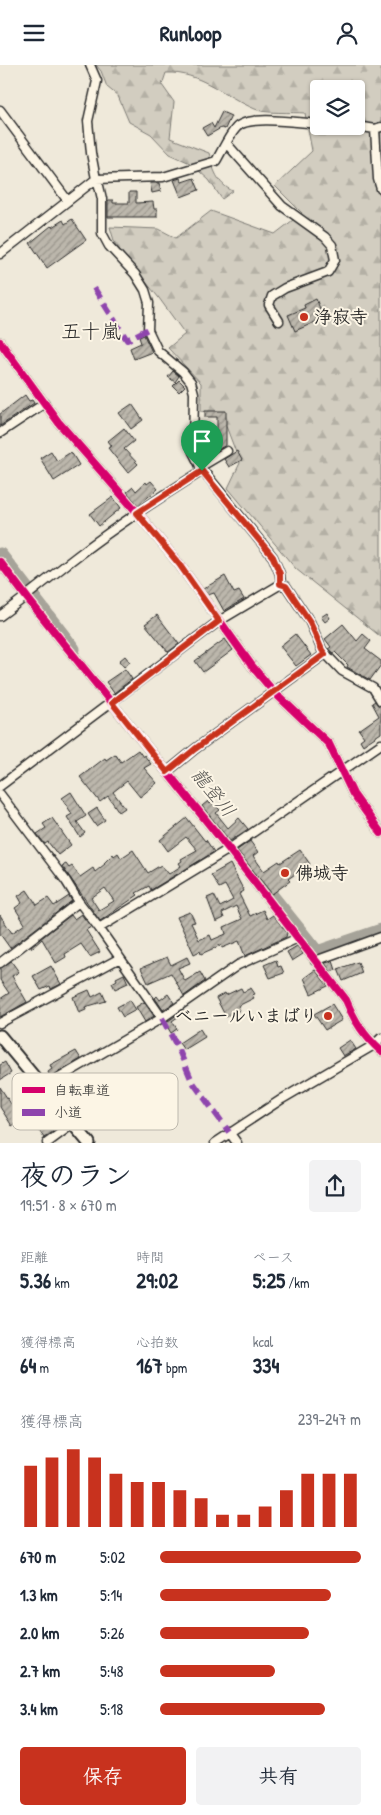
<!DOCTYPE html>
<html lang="ja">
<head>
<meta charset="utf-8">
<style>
  body { margin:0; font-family:"Patrick Hand","Klee One",sans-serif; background:#f2f2f3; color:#1f2937; height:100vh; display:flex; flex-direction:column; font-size:19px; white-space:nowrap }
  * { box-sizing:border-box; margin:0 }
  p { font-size:16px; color:#747a83 }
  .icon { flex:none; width:28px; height:28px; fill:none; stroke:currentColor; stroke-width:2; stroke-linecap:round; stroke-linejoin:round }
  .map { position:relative; height:1078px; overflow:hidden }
  .panel { display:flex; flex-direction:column; background:#fff; flex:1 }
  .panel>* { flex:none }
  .controls { position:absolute; left:310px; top:15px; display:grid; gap:10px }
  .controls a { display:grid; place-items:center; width:55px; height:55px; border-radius:5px; background:#fff; box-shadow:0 1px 4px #0004; font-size:25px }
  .pin { position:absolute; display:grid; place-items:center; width:42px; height:42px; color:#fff; margin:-51px -21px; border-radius:50% 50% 50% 0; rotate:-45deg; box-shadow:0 0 5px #0007 }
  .pin .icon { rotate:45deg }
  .round { display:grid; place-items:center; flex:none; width:52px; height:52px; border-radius:5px; background:#f2f2f3 }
  .overview { display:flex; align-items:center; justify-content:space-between; height:85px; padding:0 20px }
  h1 { font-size:28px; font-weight:800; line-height:38px }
  .stats { display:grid; grid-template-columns:repeat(3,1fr); gap:8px; height:85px; padding:5px 20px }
  .stats div { display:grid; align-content:center }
  .stats b { font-size:21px; font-weight:800 }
  .stats small { font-size:14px; font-weight:400 }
  .stats p { font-size:14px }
  .chart { height:140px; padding:10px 20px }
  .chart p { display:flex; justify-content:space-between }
  .chart svg { width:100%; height:90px; margin-top:5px; stroke:#c8321e; stroke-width:6 }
  .action { display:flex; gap:10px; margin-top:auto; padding:10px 20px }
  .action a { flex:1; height:58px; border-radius:5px; background:#c8321e; color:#fff; font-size:20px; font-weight:800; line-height:58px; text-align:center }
  .action a+a { background:#f2f2f3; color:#1f2937 }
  ul { padding:0 20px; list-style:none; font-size:16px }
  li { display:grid; grid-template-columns:80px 60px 1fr; align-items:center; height:38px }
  li i { height:12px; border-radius:6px; background:#c8321e }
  header { display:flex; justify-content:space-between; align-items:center; height:65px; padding:0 20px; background:#fff; font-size:22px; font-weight:800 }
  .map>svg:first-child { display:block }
  .forest { fill:url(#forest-firs); stroke:#7e7c76; fill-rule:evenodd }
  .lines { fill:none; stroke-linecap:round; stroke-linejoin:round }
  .river { stroke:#a6a399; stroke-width:15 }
  .building { fill:url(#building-hatch); stroke:#2b2b2b; fill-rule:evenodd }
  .minor-casing { stroke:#2b2b2b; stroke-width:11 }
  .secondary-casing { stroke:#2b2b2b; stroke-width:15 }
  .minor { stroke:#fcf5e5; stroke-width:8 }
  .secondary { stroke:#fcf5e5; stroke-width:11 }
  .quiet { stroke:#8e44ad; stroke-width:6; stroke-dasharray:12 6; stroke-linecap:butt }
  .cycleway-casing { stroke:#fcf5e5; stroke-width:11 }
  .cycleway { stroke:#d6006c; stroke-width:8 }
  .route-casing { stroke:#fff; stroke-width:10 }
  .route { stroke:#c8321e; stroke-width:6 }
  .poi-dot { fill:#c8321e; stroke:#fcf5e5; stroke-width:2 }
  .labels { text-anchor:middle; stroke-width:4; stroke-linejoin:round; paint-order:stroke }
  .poi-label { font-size:18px; font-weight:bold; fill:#2b2b2b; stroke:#fcf5e5; text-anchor:start }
  .water-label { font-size:19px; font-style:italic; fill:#565552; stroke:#fcf5e5 }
  .quarter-label { font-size:20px; fill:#2b2b2b; stroke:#fcf5e5 }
  .key { fill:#fcf5e5; stroke:#bdb8ad; stroke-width:1 }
  .key-label { font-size:14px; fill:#2b2b2b }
</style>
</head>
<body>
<header><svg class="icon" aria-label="menu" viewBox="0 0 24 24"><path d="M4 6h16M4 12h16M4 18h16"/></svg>Runloop<svg class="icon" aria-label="person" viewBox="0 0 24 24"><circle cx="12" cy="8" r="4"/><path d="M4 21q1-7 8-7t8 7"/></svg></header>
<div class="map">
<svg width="381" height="1078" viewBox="0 0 381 1078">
  <defs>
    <pattern id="forest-firs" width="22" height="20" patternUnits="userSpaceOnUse" patternTransform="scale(1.25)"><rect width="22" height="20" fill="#d2cdc0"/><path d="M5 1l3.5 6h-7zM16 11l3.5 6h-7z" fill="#b4b0a5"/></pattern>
    <pattern id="building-hatch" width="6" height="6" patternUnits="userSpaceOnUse" patternTransform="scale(1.25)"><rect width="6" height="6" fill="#bcb7ac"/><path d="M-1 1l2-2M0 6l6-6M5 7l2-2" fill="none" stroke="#99958c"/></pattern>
  </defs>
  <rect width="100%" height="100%" fill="#efe9da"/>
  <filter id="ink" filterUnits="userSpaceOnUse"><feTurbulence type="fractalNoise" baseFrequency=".02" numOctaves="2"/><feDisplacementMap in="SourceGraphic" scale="10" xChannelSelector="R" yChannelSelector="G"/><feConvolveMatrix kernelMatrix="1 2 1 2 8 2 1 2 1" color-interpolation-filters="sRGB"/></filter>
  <g filter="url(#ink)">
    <path class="forest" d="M96 0H381V572L296 504 228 423 240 398 221 348 201 346V318L168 283 185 269 159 233 115 179 110 162 159 164 176 173 211 146 275 169 302 148 275 121 312 86 305 48C293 47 264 49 255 44 226 32 199 6 166 8L162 20 174 37 170 73 209 88C213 104 217 119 233 126L222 134 209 115 190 98 170 89 151 69 129 57 118 31 107 22 101 6ZM319 24H356V61H319Z"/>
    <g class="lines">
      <path class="river" d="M0 490 73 584
        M236 787 317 888 381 866"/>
    </g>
    <path class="building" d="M222 47 231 51 225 64 221 63 207 71 202 63 211 58 214 63Z
      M180 113 182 117 194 113 199 125 181 132 174 115Z
      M150 118H159L161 126 152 128Z
      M129 127H136V138L153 137 154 144H157V152H108V135H113V138H129Z
      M72 154 86 175 47 203 30 178 51 161 52 162 63 155 65 159Z
      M316 234 324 253 295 266 288 250 305 243 304 240Z
      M144 270 152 287 134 294 130 283 141 278 139 272Z
      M173 306 179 311 175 317 168 312Z
      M179 315 185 321 179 327 173 321Z
      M25 330 29 336 32 335 34 338 0 361V349Z
      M132 339 143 355 131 364 119 348Z
      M205 346H226V380L219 384H201V366H217V352H205Z
      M124 363 134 376 124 384 138 399 128 408 108 383 112 381 108 376Z
      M51 386 57 396 71 387 79 400 54 416 40 393Z
      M237 386 242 395 229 402 224 394Z
      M151 416 158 424 138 440 127 427 133 422 136 426 146 417 147 419Z
      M113 432 121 443 99 461 90 449Z
      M225 511 234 528 239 526 244 534 224 546 214 528 208 530 203 524Z
      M327 548 330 553 325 557 321 552Z
      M157 550 179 579 168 587 145 559Z
      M343 559 357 576 363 569 371 576 365 584 381 596V600L370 615 347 602 348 600 335 587 333 588 328 584 331 582 325 574Z
      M295 569 311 590 296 601 280 581Z
      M225 574 233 585 203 607 195 596Z
      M125 591 130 597 124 602 119 596Z
      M125 604 132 614 114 628 106 617Z
      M375 636 381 642V668L363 680 360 675 364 672 359 665 379 651 372 638Z
      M138 685 143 692 144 690 151 699 144 703 157 718 140 732 127 716 113 727 125 743 119 747 108 731 100 737 80 712 105 693 106 695 115 689 121 697Z
      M71 727 86 751 77 757 85 768 80 772 67 752 72 749 62 733Z
      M208 736 210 739 212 737 220 745 216 748 228 763 239 753 248 764 230 776 202 741Z
      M97 743 105 755 96 761 88 749Z
      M52 753 71 780 58 790 48 777 45 779 37 769 46 763 43 759Z
      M187 753 205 776 206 775 214 787 151 825 149 821 136 828 138 830 100 856 62 801 66 799 69 803 72 801 80 812 93 803 95 807 105 799 104 798 113 789 114 791 118 788 121 793 133 785 148 808 161 800 169 809 181 801 179 798 182 796 181 794 197 785 186 772 168 786 160 775ZM105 823 114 836 99 845 91 833Z
      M250 776 258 787 253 791 264 806 279 796 280 798 300 785 310 799 288 814 290 816 272 829 237 785Z
      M230 799 244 826 239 829 250 851 263 845 267 854 273 850 287 868 286 872 245 891 239 876 222 883 221 880 201 889 200 886 194 889 177 852 190 847 195 857 191 858 199 875 210 870 212 875 226 869 224 862 242 854 236 841 222 848 224 853 216 857 207 833 214 830 220 842 233 835 225 820 219 823 211 810Z
      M27 825 37 840 48 833 54 841 69 831 72 836 10 883 0 869V850L12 868 25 859 15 843 22 838 18 831Z
      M81 849 91 862 86 865 100 887 90 892 81 879 65 889 66 892 56 898 42 874 32 883 31 881 71 850 74 854Z
      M297 881 303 889 292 896 287 887Z
      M167 892 171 900 187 892 190 898 178 903 185 916 200 907 205 916 184 931 171 908 148 918 141 903Z
      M276 895 278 902 281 901 284 908 270 913 264 900Z
      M11 896 19 907 12 911 27 937 0 952V934L9 928 0 915V904Z
      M333 896 336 905 331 907 325 898Z
      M358 897 362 908 343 916 338 904Z
      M51 901 61 919 51 924 50 921 41 925 33 911Z
      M315 905 328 921 311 929 304 913Z
      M124 909 128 918 115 924 112 918 117 915 116 913Z
      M241 923 243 927 251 923 255 929 252 930 254 933 238 941 240 945 226 952 216 933 225 928 226 930Z
      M89 925 92 932 102 927 106 936 85 942 86 945 79 948 73 932Z
      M168 929 174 938 163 945 155 933 157 931 160 935Z
      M130 935 136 945 123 952 117 942Z
      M144 937 154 951 145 957 136 942Z
      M332 939 342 955 325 965 314 949Z
      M181 947 182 949 172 956 177 964 171 968 165 958Z
      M200 964 205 972 184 985 179 978Z
      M350 975 356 984 343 991 338 983Z
      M76 986 81 994 50 1012 48 1007 52 1004 50 1000Z
      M5 997 11 1008 0 1015V1000Z
      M0 1022 11 1039 17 1036 19 1039 31 1031 35 1037 42 1033 49 1046 42 1050 53 1067 44 1073 29 1050 12 1061 0 1042Z"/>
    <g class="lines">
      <defs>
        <path id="minor" d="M90 0 97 16 88 56 91 88 96 114 99 121 102 134V168L109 181 135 209 145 225 149 238 148 265 158 286 183 307 191 317 194 328 193 387 201 403 273 492 280 509 281 519
          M0 45 68 136
          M356 61 375 64 381 62
          M375 64 378 114 381 124
          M227 79 282 141 325 172 332 180 335 195 328 207 285 223 272 231 269 240 279 256
          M0 189 96 114 163 112 216 96C222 86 228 72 236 63 248 49 301 58 319 59
          M0 277 59 358 136 446 179 499 252 601 273 626 329 679 353 729 381 768
          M0 368 45 338
          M200 402 227 386
          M0 497 28 534 229 784 346 935C355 957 364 971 381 986
          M0 551C26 532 50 512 76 492 116 461 159 433 202 406
          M167 707 195 684 325 589
          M0 721 219 556 281 519 286 521 310 557 322 585 342 606 373 623 381 636
          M0 729 66 816 79 837
          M99 863 229 784 381 679
          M120 893 162 953
          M315 896 381 872
          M0 898 79 837 99 863 120 893 0 958
          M42 1023 162 953 238 900 298 873
          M229 1067 237 1078
          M47 1078 74 1058
          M215 1078 282 1034 374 980 381 973"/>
        <path id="secondary" d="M0 971 89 1078"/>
      </defs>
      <use href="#minor" class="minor-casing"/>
      <use href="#secondary" class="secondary-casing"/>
      <use href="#minor" class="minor"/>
      <use href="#secondary" class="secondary"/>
      <path class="quiet" d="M94 223 127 275 148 264
        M162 953 178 983 192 1016 229 1067"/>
      <defs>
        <path id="cycleway" d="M0 277 59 358 136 446 179 499 252 601 273 626 329 679 353 729 381 768
          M0 497 28 534 229 784 346 935C355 957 364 971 381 986"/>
      </defs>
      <use href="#cycleway" class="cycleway-casing"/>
      <use href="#cycleway" class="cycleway"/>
    </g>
  </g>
  <g class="lines" filter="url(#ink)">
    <defs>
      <path id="route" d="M202 406 273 492 280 509V519L286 521 310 557 322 585 325 589 195 684 167 707 112 638 219 556 179 499 137 448Z"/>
    </defs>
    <use href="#route" class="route-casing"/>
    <use href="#route" class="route"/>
  </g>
  <g class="poi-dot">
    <circle cx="304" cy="252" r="5"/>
    <circle cx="285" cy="808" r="5"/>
    <circle cx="328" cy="951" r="5"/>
  </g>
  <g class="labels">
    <g class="poi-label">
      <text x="314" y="258">浄寂寺</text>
      <text x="295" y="814">佛城寺</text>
      <text x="318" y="957" text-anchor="end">べニールいまばり</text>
    </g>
    <g class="water-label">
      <text transform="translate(214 727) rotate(51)" y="7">龍登川</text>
    </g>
    <g class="quarter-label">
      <text x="91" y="273">五十嵐</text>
    </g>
  </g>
  <rect x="12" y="1008" width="166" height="57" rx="8" class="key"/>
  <rect x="22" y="1022" width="23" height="6" fill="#d6006c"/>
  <rect x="22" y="1044" width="23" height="7" fill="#8e44ad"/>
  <g class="key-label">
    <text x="54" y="1030">自転車道</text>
    <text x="54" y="1052">小道</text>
  </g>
</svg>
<div class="controls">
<a><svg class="icon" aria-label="layers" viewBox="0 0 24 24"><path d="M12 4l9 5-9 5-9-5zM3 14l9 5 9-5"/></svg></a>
</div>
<div class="pin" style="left:202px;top:406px;background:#1e9e55"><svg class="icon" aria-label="arrive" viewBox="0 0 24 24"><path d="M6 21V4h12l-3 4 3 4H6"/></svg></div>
</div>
<section class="panel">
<div class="overview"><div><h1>夜のラン</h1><p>19:51 · 8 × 670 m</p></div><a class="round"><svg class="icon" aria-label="share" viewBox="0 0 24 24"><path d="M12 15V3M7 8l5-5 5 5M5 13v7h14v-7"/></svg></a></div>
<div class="stats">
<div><p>距離</p><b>5.36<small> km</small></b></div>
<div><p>時間</p><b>29:02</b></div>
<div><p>ペース</p><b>5:25<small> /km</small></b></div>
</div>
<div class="stats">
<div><p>獲得標高</p><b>64<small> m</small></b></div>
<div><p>心拍数</p><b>167<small> bpm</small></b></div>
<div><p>kcal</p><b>334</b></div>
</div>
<div class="chart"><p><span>獲得標高</span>239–247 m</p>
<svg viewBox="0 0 160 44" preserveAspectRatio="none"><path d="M5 44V14M15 44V10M25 44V6M35 44V10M45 44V18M55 44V22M65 44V22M75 44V26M85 44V30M95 44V38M105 44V38M115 44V34M125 44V26M135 44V18M145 44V18M155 44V18"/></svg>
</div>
<ul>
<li><b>670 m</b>5:02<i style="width:100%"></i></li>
<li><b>1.3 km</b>5:14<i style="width:85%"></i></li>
<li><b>2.0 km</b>5:26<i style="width:74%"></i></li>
<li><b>2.7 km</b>5:48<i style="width:57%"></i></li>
<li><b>3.4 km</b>5:18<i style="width:82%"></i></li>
</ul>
<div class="action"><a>保存</a><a>共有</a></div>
</section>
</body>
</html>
